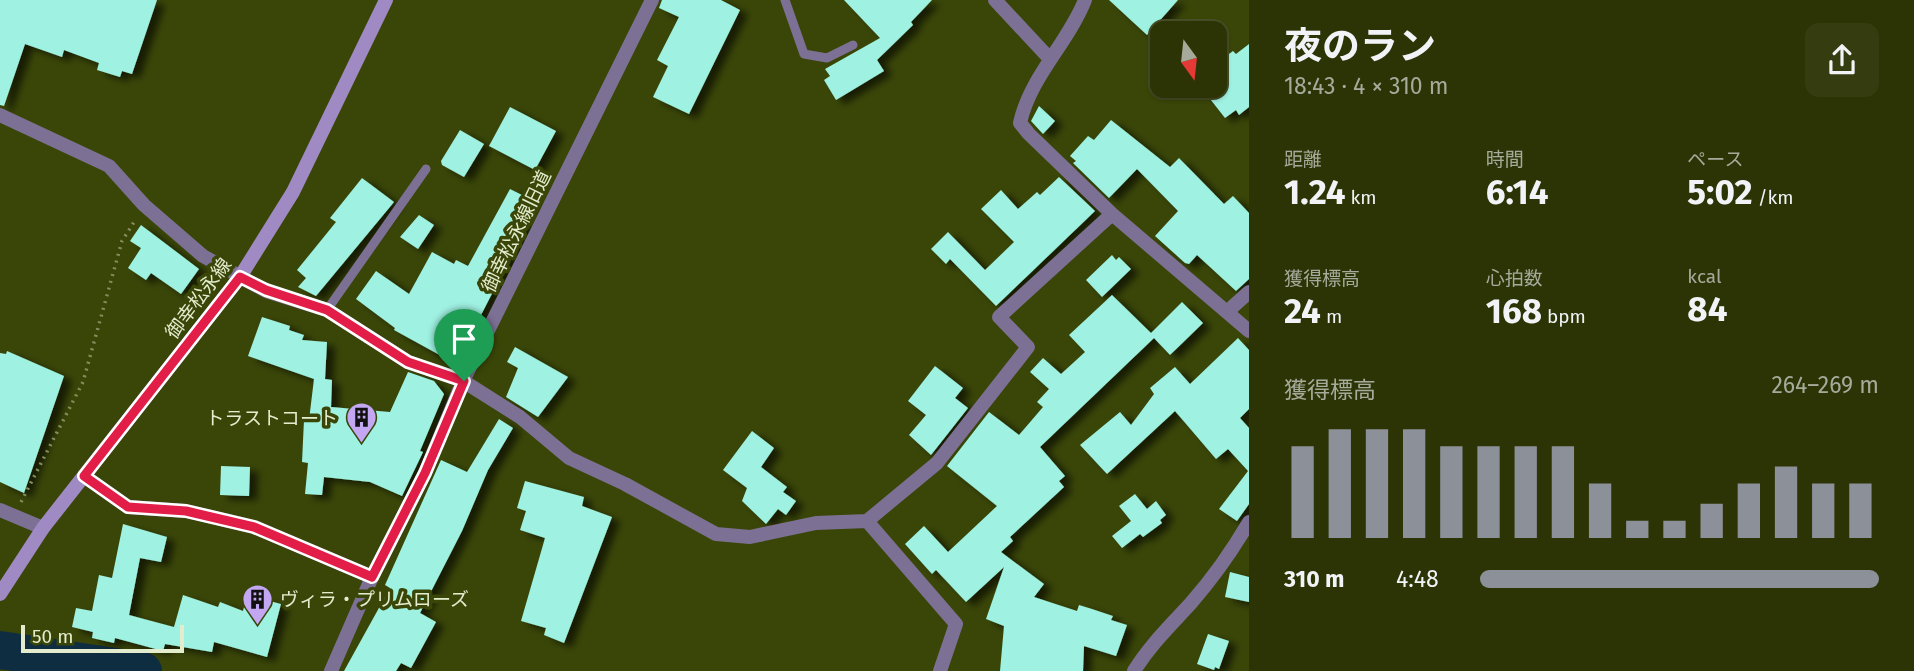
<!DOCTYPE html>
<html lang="ja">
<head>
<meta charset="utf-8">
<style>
  body { margin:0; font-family:"Fira Sans","Noto Sans JP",sans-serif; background:#343c10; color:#f1f3f6; height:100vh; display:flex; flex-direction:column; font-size:26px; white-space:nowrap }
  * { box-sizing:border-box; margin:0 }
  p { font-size:23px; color:#a6aa9b }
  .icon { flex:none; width:38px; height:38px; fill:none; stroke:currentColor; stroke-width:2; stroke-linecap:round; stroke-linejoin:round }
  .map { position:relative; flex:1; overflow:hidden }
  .drawer { display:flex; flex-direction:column; background:#2c3406; width:665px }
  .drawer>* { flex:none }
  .needle { width:46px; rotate:165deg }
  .buttons { position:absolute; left:1150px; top:21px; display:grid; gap:14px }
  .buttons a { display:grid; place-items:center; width:77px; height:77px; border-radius:14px; background:#2c3406; box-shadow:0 2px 5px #0004,0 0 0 2px #484f28; font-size:35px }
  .scale { position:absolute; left:21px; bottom:18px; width:163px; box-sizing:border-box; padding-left:7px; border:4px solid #e3eccd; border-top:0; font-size:19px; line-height:24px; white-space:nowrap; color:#e3eccd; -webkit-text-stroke:5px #3a4608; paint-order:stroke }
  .pin { position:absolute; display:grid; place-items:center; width:60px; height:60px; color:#fff; margin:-72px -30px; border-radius:50% 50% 50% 0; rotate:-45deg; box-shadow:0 0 7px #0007 }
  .pin .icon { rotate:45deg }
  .round { display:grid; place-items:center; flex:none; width:74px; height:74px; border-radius:14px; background:#343c10 }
  .headline { display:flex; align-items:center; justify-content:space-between; height:119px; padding:0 35px }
  h1 { font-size:38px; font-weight:700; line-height:52px }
  .stats { display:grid; grid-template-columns:repeat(3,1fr); gap:10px; height:119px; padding:7px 35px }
  .stats div { display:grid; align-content:center }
  .stats b { font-size:35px; font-weight:700 }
  .stats small { font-size:19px; font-weight:400 }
  .stats p { font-size:19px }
  .chart { height:196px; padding:14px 35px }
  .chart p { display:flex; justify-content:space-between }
  .chart svg { width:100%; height:126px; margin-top:7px; stroke:#8c9099; stroke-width:6 }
  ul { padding:0 35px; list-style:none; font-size:23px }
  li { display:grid; grid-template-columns:112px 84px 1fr; align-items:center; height:52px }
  li i { height:18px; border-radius:9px; background:#8c9099 }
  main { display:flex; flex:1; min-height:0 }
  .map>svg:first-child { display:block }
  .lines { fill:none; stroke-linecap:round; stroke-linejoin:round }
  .river { stroke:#0f2d41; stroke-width:38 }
  .building { fill:#9ff1e2; filter:url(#shadow) }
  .path { stroke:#838d5d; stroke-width:3.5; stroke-dasharray:2 5; stroke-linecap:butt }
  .service { stroke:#7d7095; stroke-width:9 }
  .minor { stroke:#7d7095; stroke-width:14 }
  .secondary { stroke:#9f8ac4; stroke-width:14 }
  .route-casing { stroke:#fff; stroke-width:14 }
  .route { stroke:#e11d48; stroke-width:9 }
  .labels { text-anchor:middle; stroke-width:7; stroke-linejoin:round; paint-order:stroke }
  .street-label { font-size:19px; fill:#e3eccd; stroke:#3a4608 }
  .poi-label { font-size:19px; fill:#e3eccd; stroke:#3a4608; text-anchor:end }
</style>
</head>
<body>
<main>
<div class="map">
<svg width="1249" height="671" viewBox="0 0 1249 671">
  <defs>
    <filter id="shadow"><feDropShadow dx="8" dy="4.5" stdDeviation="3.5" flood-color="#0009"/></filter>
  </defs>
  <rect width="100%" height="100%" fill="#3a4608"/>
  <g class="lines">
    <path class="river" d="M0 650 143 671"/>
  </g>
  <path class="building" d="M0 0H157L132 74 122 71 120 77 97 70 99 63 64 50 62 57 25 44 4 106 0 105Z
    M662 0H721L740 10 689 114 653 97 668 66 657 60 679 17 659 8Z
    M844 0H932L911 22 913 25 877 60 884 71 836 100 824 80 830 76 825 69 880 38Z
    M1109 0H1178L1147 35Z
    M1249 44V107L1239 115 1236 110 1225 118 1200 86H1214V65L1233 51 1236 54Z
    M1039 106 1055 121 1043 134 1031 121Z
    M510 107 556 131 535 170 489 146Z
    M1111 120 1170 167 1179 158 1224 204 1233 196 1249 213V279L1236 291 1197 255 1189 264 1185 263 1155 236 1178 211 1137 169 1109 198 1073 163 1076 161 1070 156 1088 136 1094 140Z
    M460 130 484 144 464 177 442 165 441 161Z
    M1059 177 1095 211 996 306 950 259 946 264 931 249 948 232 985 270 1014 242 981 209 1001 190 1018 209 1037 192 1040 195Z
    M362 178 394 202 316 296 298 287 306 278 297 270 336 222 330 218Z
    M510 189 532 200 521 222 527 225 456 364 394 330 395 328 356 299 376 271 409 294 432 252 454 264 456 260 468 266Z
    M419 215 434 225 418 249 400 237Z
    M141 225 199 269 181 294 151 273 146 280 128 268 141 248 130 241Z
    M1112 255 1116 260 1119 257 1131 269 1102 297 1086 280Z
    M1112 295 1151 333 1182 302 1203 323 1170 355 1154 338 1040 447 1065 476 1059 481 1064 487 1010 537 1013 541 1001 552 1044 584 1034 597 1077 611 1079 605 1092 609 1113 616 1111 620 1127 625 1116 656 1084 646 1083 671H1000L1004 626 986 619 1004 567 966 602 936 570 932 574 905 544 924 526 948 552 997 506 947 466 989 412 1019 435 1043 407 1037 402 1049 389 1030 372 1043 358 1061 374 1085 352 1069 335Z
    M262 317 290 326 289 330 304 335 302 340 327 342 325 379 332 380 331 407 390 412 408 372 434 381 444 394 420 451 423 452 402 496 370 482 324 477 322 495 305 494 308 463 302 462 304 420H309L314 379 248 356Z
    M1238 338 1249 350V409L1240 418 1249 428V504L1237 521 1219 509 1248 471 1228 449 1216 459 1175 411 1107 474 1080 445 1120 412 1131 425 1154 394 1150 388 1175 367 1190 384Z
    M515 347 568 377 538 417 506 397 518 368 507 362Z
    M7 351 64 376 24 493 0 482V353L6 354Z
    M935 366 963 388 955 398 968 408 931 455 909 435 926 415 908 401Z
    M499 419 513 428 488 470 462 531 420 613 436 622 411 668 401 663 396 671H344L390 588 385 585 441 460 467 472Z
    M752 431 774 448 761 467 787 487 783 492 796 501 786 515 778 509 766 524 742 501 747 488 723 470Z
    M221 466 250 467 249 496 220 495Z
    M525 481 584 497 582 506 612 517 564 643 544 635 546 628 521 621 545 538 520 530 526 511 517 508Z
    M1135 494 1147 509 1156 501 1166 515 1160 520 1162 523 1143 537 1140 534 1122 548 1112 536 1131 521 1119 506Z
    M123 524 167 537 161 562 140 558 129 615 174 627 183 595 218 607 220 602 243 611 247 595 281 604 267 657 214 642 212 652 165 644 163 651 115 638 114 643 92 638 93 632 72 627 76 608 92 611 99 575 112 578Z
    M1230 572 1249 577V602L1225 597Z
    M1208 634 1229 641 1219 669 1215 667 1214 670 1197 664Z"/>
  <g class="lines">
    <path class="path" d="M21 502 83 382 122 241 136 219"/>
    <path class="service" d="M785 0 804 54 827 58 853 45
      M327 310 426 169"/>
    <path class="minor" d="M995 0 1050 59
      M1085 0C1068 43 1030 77 1020 123L1029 134 1112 214 1249 331
      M0 115 109 166 144 205 203 256 266 291 327 310 408 362 463 381 520 417 569 458 625 484 716 534 750 537 816 523 867 521 937 463 1028 347 999 317 1112 214
      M1228 311 1249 292
      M84 476 128 507 186 511 254 527 372 577
      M0 510 43 528
      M867 521 956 624 940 671
      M331 671 372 577 425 473 463 381 652 0
      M1134 671C1150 645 1170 626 1191 603 1213 578 1232 551 1249 522"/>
    <path class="secondary" d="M0 594 43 528 240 277 293 192 386 0"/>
  </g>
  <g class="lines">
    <defs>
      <path id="route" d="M240 277 266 290 327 310 408 362 464 381 425 473 372 577 254 527 186 511 128 507 84 476Z"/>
    </defs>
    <use href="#route" class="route-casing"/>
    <use href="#route" class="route"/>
  </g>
  <defs>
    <symbol id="building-pin" viewBox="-11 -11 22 30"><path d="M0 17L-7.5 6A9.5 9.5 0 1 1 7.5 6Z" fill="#c3a7f2" stroke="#3a4608"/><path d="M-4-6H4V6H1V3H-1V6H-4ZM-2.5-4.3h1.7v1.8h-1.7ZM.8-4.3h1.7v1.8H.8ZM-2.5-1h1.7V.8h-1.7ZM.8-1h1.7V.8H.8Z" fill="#111"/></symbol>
  </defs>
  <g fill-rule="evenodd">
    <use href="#building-pin" x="344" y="400" width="35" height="47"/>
    <use href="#building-pin" x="240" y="582" width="35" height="47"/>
  </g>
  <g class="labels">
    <g class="street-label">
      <text transform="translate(516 231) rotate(-64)" y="7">御幸松永線旧道</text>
      <text transform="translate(198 298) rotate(-53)" y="7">御幸松永線</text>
    </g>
    <g class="poi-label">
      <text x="338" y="425">トラストコート</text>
      <text x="280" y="606" text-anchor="start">ヴィラ・プリムローズ</text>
    </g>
  </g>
</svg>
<div class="buttons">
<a><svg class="needle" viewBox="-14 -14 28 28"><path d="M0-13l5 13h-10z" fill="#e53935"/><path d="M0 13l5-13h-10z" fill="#a6aa9b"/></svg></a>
</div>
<div class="scale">50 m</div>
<div class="pin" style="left:464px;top:381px;background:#1e9e55"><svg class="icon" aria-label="arrive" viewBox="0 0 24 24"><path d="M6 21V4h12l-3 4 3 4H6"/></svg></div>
</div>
<section class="drawer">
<div class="headline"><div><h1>夜のラン</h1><p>18:43 · 4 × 310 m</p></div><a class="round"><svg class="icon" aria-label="share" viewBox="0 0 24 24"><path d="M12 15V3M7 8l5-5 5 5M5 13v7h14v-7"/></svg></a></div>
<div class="stats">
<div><p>距離</p><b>1.24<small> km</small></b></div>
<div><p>時間</p><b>6:14</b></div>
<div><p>ペース</p><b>5:02<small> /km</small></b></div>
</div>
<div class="stats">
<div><p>獲得標高</p><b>24<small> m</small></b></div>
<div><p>心拍数</p><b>168<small> bpm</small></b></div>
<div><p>kcal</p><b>84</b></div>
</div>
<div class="chart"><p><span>獲得標高</span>264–269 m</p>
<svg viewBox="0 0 160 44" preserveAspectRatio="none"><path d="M5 44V12M15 44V6M25 44V6M35 44V6M45 44V12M55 44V12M65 44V12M75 44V12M85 44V25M95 44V38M105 44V38M115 44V32M125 44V25M135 44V19M145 44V25M155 44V25"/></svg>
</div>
<ul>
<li><b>310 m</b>4:48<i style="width:100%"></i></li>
</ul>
</section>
</main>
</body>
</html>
